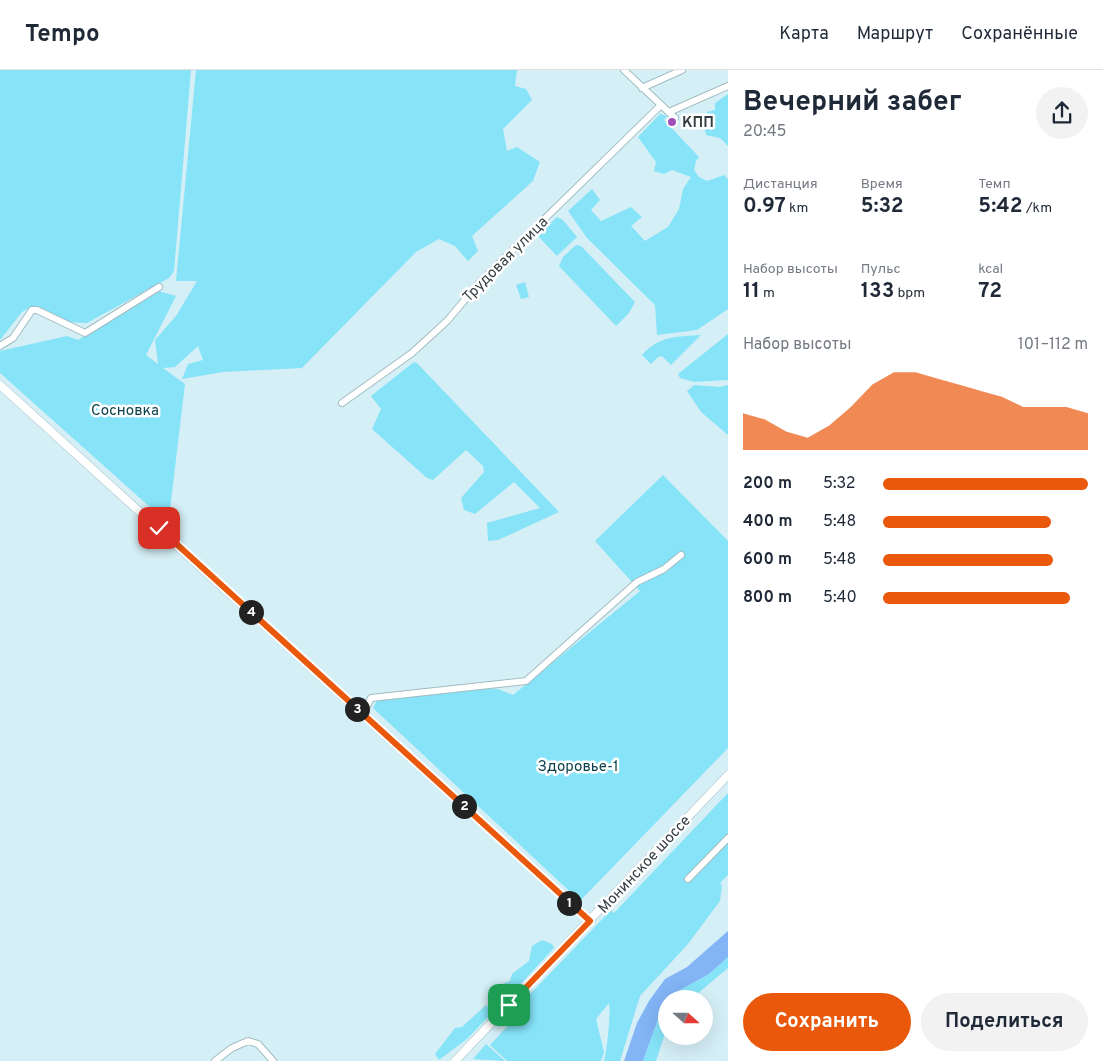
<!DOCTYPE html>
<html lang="ru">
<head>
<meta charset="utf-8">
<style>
  body { margin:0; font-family:Overpass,sans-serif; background:#f2f2f3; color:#1f2937; height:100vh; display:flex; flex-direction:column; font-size:19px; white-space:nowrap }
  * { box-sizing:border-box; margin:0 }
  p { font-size:16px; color:#747a83 }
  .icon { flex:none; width:28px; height:28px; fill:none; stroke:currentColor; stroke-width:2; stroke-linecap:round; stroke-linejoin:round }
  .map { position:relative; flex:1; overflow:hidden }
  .drawer { display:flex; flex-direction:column; background:#fff; width:375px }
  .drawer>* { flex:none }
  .needle { width:32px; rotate:111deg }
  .buttons { position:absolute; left:658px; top:920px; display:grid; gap:10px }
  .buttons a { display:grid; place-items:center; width:55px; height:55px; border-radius:50%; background:#fff; box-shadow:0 5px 20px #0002; font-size:25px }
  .pin { position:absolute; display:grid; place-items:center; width:42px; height:42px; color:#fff; margin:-21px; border-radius:10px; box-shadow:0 2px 8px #0006 }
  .km { position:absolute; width:25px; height:25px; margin:-12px; border-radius:50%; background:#222; color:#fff; font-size:14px; line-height:25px; text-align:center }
  .round { display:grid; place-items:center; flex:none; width:52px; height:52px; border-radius:26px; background:#f2f2f3 }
  .headline { display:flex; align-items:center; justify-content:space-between; height:85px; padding:0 15px }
  h1 { font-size:28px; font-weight:700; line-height:38px }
  .figures { display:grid; grid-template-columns:repeat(3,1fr); gap:8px; height:85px; padding:5px 15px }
  .figures div { display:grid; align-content:center }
  .figures b { font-size:21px; font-weight:700 }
  .figures small { font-size:14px; font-weight:400 }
  .figures p { font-size:14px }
  .chart { height:140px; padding:10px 15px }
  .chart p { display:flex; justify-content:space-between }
  .chart svg { width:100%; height:90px; margin-top:5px; fill:#ea580c; opacity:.7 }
  .action { display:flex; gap:10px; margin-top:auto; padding:10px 15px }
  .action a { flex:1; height:58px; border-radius:30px; background:#ea580c; color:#fff; font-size:20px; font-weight:700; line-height:58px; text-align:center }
  .action a+a { background:#f2f2f3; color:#1f2937 }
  ul { padding:0 15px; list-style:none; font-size:16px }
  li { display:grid; grid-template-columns:80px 60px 1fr; align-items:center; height:38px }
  li i { height:12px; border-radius:6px; background:#ea580c }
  header { display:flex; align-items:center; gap:30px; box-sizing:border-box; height:70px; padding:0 25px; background:#fff; border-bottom:1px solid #e0e1e3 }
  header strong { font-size:24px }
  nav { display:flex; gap:28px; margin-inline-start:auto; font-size:18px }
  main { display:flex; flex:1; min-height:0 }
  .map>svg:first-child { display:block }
  .green { fill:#86e3f8 }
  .water { fill:#83b4f6 }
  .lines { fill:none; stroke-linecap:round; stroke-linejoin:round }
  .minor-casing { stroke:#a2bcc2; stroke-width:8 }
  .major-casing { stroke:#a2bcc2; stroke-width:9 }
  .minor { stroke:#fff; stroke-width:6 }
  .major { stroke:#fff; stroke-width:8 }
  .route-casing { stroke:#fff; stroke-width:10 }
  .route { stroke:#ea580c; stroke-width:6 }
  .poi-dot { fill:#a44ebc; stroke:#fff; stroke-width:2 }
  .labels { text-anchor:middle; stroke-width:5; stroke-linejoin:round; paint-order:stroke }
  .poi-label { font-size:15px; font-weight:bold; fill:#343e41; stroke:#fff; text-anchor:start }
  .street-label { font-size:15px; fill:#343e41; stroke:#fff }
  .park-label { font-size:15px; fill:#0d424d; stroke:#fff }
</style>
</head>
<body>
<header>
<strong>Tempo</strong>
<nav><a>Карта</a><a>Маршрут</a><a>Сохранённые</a></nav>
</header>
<main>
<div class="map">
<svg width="728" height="991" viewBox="0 0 728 991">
  <rect width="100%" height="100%" fill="#d5eff6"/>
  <path class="green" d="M0 0H191L174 201 169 208 87 253 69 252 33 236 22 242 0 270Z
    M196 0H517L515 16 526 19 532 30 503 59 507 81 517 77 540 92 533 111 472 166 478 181 468 191 455 176 439 169 416 182 302 298 223 302 182 309 188 294 203 290 198 276 175 297 163 298 185 314 169 448 160 446 0 303V281L67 266 78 270 155 220 176 226 146 285 158 294 155 270 176 246 197 211H176Z
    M728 24V76L720 68 706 65 704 57 707 42 715 40V33Z
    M660 44 667 46 664 50 699 87 696 91 694 100 699 107 707 111 724 105 728 109V239L697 260 657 265 655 235 587 168 568 141 592 119 600 130 591 140 601 151 631 137 642 147 631 156 645 171 668 157 679 139 683 119 691 107 672 100 664 104 654 101 656 92 638 67Z
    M557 147 563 150 577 167 557 186 538 166Z
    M576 175 581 176 635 232 629 243 616 256 559 196 563 187Z
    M525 212 529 227 521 229 516 215Z
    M728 264V310L694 312 680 308 678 304Z
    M701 265 671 295 662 286 658 287 651 294 642 285C660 265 676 267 701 265Z
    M414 292 417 293 559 442 498 470 488 471 487 453 540 438 514 412 475 444 464 440 461 428 484 402 483 396 466 380 433 410 427 408 372 359 381 339 371 326Z
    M694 315 720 317 728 315V365L701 342 687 321Z
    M663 405 728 471V678L580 831 373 638 377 630 485 618 498 619 513 625 640 521 595 471Z
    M728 723V805L720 813 722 815 720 831 688 874 640 926 620 991H604C607 982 611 942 609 933L596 949 604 982 601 991H507L490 975 513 950 509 946 611 840 614 843Z
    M542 870 552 874 554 878 504 932 494 933 492 925 500 921 502 914 510 911 512 904 529 891 532 876Z
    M728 887V898L691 929H673L680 920 709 904Z
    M486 935 492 943 467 969 439 990 435 984 455 958 462 957Z
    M666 936V960L656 991H643L658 949Z
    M486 974 505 991 473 989Z"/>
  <path class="water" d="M728 861V887L709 904 680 920 673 929H666V936L658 949 643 991H624L637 953 649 931 665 909 687 897Z"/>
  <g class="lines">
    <defs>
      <path id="minor" d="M624 0 675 48
        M642 18 682 0
        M669 42 728 16
        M0 276 13 268 32 240H37L85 263 159 217
        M342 333 412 283 447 251 479 213 661 35
        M363 644 371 628 526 611 637 512 664 499 681 485
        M688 809 728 768
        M215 991 232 978 248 971 258 974 273 991"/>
      <path id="major" d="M0 315 590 851
        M455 991 728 705"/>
    </defs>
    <use href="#minor" class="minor-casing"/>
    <use href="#major" class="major-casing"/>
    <use href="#minor" class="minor"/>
    <use href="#major" class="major"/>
  </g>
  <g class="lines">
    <defs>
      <path id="route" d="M159 458 590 851 509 935"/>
    </defs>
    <use href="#route" class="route-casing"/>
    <use href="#route" class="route"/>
  </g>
  <circle class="poi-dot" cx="672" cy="52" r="5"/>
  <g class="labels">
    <g class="poi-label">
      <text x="682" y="57">КПП</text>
    </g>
    <g class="street-label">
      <text transform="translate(505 189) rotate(-45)" y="5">Трудовая улица</text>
      <text transform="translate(644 794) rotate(-47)" y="5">Монинское шоссе</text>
    </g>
    <g class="park-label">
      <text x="125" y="345">Сосновка</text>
      <text x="578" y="701">Здоровье-1</text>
    </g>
  </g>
</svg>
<div class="buttons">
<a><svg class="needle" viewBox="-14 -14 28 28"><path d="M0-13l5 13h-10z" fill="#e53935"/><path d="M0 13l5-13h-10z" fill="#747a83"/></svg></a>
</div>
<div class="pin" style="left:509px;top:935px;background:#1e9e55"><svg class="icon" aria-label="arrive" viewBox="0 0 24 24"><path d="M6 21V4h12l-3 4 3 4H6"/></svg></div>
<div class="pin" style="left:159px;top:458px;background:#d93025"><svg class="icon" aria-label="check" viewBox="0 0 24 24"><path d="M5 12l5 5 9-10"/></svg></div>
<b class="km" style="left:569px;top:833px">1</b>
<b class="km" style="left:464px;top:736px">2</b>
<b class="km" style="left:357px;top:639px">3</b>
<b class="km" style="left:251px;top:542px">4</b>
</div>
<section class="drawer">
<div class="headline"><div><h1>Вечерний забег</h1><p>20:45</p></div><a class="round"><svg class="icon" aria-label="share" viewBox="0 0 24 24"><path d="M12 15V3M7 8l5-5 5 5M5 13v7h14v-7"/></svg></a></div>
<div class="figures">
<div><p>Дистанция</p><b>0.97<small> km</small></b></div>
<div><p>Время</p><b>5:32</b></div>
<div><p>Темп</p><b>5:42<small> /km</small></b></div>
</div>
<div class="figures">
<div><p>Набор высоты</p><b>11<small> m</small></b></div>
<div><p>Пульс</p><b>133<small> bpm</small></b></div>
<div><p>kcal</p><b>72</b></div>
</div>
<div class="chart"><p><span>Набор высоты</span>101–112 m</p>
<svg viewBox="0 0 160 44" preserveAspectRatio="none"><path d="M0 44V26L10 29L20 35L30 38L40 32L50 23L60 12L70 6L80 6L90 9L100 12L110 15L120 18L130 23L140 23L150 23L160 26V44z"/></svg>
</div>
<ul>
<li><b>200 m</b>5:32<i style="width:100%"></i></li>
<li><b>400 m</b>5:48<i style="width:82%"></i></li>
<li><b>600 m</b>5:48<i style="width:83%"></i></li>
<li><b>800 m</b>5:40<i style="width:91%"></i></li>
</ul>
<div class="action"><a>Сохранить</a><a>Поделиться</a></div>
</section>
</main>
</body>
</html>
